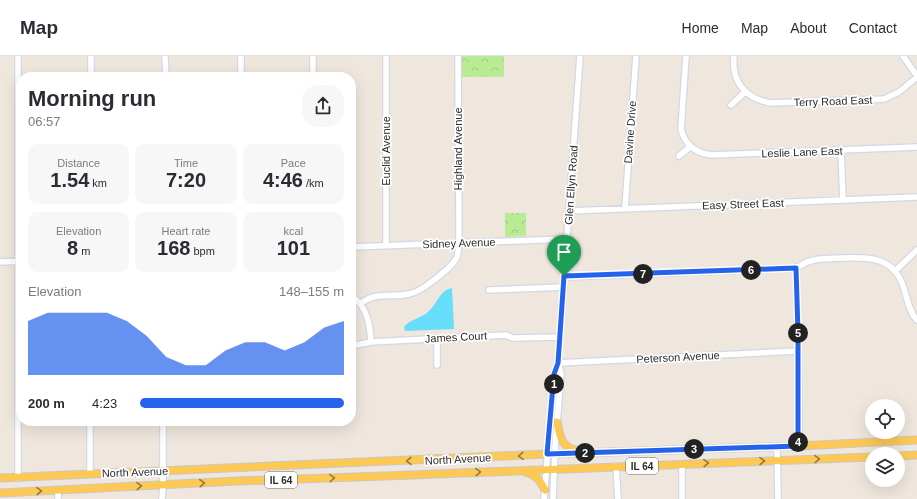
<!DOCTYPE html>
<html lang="en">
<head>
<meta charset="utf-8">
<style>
  body { margin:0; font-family:Arial,sans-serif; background:#f7f7f7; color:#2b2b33; height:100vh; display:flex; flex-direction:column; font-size:15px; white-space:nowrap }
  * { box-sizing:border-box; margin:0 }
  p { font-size:13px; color:#7c7c81 }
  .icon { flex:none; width:22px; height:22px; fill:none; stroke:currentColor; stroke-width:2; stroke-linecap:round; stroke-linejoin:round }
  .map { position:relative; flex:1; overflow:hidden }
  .sheet { position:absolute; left:16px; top:16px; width:340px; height:354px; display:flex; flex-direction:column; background:#fff; border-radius:16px; box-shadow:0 4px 16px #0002 }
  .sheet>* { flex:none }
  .fabs { position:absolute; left:865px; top:343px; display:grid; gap:8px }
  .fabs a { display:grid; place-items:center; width:40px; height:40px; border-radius:50%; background:#fff; box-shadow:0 4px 16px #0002; font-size:20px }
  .pin { position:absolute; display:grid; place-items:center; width:34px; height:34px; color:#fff; margin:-41px -17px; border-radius:50% 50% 50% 0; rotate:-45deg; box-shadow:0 0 4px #0007 }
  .pin .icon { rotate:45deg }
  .km { position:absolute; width:20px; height:20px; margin:-10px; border-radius:50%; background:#222; color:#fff; font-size:11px; line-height:20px; text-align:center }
  .round { display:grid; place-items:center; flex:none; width:42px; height:42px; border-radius:16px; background:#f7f7f7 }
  .summary { display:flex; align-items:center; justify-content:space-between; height:68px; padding:0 12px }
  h1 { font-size:22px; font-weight:700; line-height:30px }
  .metrics { display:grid; grid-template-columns:repeat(3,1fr); gap:6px; height:68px; padding:4px 12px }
  .metrics div { display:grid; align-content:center; border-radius:10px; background:#f7f7f7; text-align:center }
  .metrics b { font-size:20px; font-weight:700 }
  .metrics small { font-size:11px; font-weight:400 }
  .metrics p { font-size:11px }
  .chart { height:112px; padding:8px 12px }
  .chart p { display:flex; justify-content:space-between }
  .chart svg { width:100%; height:72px; margin-top:4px; fill:#2563eb; opacity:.7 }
  ul { padding:0 12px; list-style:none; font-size:13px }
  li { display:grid; grid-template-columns:64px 48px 1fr; align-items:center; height:30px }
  li i { height:10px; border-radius:5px; background:#2563eb }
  header { display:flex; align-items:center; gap:24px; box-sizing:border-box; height:56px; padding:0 20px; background:#fff; border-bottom:1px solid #e1e1e2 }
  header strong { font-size:19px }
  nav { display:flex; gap:22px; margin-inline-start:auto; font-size:14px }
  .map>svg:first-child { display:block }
  .park { fill:url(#park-crowns) }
  .water { fill:#67dffb }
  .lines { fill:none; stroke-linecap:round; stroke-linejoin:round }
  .minor-casing { stroke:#d2d8e6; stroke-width:8 }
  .major-casing { stroke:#c8c8c8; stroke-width:9 }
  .minor { stroke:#fff; stroke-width:5.5 }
  .major { stroke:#fec953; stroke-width:7 }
  .oneway { stroke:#957a40 }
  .route-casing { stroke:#fff; stroke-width:8 }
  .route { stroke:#2563eb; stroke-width:5 }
  .labels { text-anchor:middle; stroke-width:3.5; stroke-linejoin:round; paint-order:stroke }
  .shield { fill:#fff; stroke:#6b6b6b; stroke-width:1 }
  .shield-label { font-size:10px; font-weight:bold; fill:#2c2c2c }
  .street-label { font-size:11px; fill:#2c2c2c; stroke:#fff }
</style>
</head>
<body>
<header>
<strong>Map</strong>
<nav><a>Home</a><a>Map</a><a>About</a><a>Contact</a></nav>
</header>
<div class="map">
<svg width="917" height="443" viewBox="0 0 917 443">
  <defs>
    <pattern id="park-crowns" width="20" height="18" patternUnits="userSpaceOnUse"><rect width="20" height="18" fill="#b9eb95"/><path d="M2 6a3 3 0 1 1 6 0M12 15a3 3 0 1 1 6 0" fill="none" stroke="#9fca81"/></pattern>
  </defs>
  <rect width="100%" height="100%" fill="#efe6dd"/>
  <path class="park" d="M462 0H504V21H462Z
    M505 157H526V180L505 181Z"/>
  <path class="water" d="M452 232 454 273 405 275 404 271C410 263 423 262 430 254 438 246 440 234 452 232Z"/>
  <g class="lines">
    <defs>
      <path id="minor" d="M165 0 166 21
        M686 0 681 73C685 89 696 97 711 99L917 91
        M734 0C731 26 746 43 771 47L884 43 899 36 917 21
        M903 0 917 20
        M91 21V0
        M241 21V0
        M313 21V0
        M731 49 745 36
        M841 94 843 144
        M679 100 690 91
        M625 152 636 0
        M569 155 917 141
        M386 190V0
        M351 191 567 183
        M0 206 21 205
        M796 212 798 277 799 390
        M895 215 917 194
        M564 221 796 212 807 206 814 204C823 202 832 203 841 202 866 201 891 200 902 227 907 239 908 255 917 264
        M489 234 563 231
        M351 240C367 249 370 269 371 286
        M361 247C378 235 390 242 409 238 421 236 452 212 457 201 459 195 458 186 459 180L458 0
        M437 282V309
        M351 290 371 286 506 279 513 282 560 281
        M558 307 798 295
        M777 390 778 443
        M616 410 618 443
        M90 418V365
        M18 422V0
        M58 443V434
        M162 443 163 430V365
        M544 443 554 318 558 307 580 0
        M553 443 555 392 561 318 558 307
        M682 443V408"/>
      <path id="major" d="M557 366C560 381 561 392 579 395
        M898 400 917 399
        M525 416C536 419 540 424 545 434
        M0 422 547 398 799 390 917 384
        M0 437 237 425 385 420 872 401"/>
    </defs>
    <use href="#minor" class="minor-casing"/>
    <use href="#major" class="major-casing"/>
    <use href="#minor" class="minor"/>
    <use href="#major" class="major"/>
  </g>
  <defs><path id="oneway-chevron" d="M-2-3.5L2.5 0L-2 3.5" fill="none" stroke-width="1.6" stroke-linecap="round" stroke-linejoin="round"/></defs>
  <g class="oneway">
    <use href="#oneway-chevron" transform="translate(521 400) rotate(177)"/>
    <use href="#oneway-chevron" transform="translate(817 403) rotate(-2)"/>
    <use href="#oneway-chevron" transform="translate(409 405) rotate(178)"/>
    <use href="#oneway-chevron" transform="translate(762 405) rotate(-1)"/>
    <use href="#oneway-chevron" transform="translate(706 407) rotate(-2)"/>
    <use href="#oneway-chevron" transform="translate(478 416) rotate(-2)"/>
    <use href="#oneway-chevron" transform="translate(332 422) rotate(-2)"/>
    <use href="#oneway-chevron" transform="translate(202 427) rotate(-4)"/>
    <use href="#oneway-chevron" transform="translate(139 430) rotate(-2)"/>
    <use href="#oneway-chevron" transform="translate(39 435) rotate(-3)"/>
  </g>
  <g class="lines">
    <defs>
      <path id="route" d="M796 212 798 277V390L547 398 554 318 558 307 564 220Z"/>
    </defs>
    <use href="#route" class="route-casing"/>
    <use href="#route" class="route"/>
  </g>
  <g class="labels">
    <g class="shield">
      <rect x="626" y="402" width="32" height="16" rx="3"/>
      <rect x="265" y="416" width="32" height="16" rx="3"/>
    </g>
    <g class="shield-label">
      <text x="642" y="414">IL 64</text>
      <text x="281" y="428">IL 64</text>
    </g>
    <g class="street-label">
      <text transform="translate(833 45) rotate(-2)" y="4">Terry Road East</text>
      <text transform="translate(630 76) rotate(-86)" y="4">Davine Drive</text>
      <text transform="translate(458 93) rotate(-90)" y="4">Highland Avenue</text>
      <text transform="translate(386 95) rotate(-90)" y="4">Euclid Avenue</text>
      <text transform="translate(802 96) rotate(-2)" y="4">Leslie Lane East</text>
      <text transform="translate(571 129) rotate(-86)" y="4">Glen Ellyn Road</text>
      <text transform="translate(743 148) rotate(-2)" y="4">Easy Street East</text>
      <text transform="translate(459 187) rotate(-2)" y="4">Sidney Avenue</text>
      <text transform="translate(456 281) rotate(-3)" y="4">James Court</text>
      <text transform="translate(678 301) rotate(-3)" y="4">Peterson Avenue</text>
      <text transform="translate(458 403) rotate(-3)" y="4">North Avenue</text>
      <text transform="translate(135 416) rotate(-2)" y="4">North Avenue</text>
    </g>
  </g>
</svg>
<div class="fabs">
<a><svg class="icon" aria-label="locate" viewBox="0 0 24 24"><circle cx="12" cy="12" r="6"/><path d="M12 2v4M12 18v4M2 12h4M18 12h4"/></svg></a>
<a><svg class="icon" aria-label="layers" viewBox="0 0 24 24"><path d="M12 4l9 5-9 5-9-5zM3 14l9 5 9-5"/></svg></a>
</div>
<div class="pin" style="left:564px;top:220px;background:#1e9e55"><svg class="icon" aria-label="arrive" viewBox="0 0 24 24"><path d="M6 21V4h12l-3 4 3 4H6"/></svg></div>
<b class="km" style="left:554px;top:328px">1</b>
<b class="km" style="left:585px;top:397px">2</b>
<b class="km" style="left:694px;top:393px">3</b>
<b class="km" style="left:798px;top:386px">4</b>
<b class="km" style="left:798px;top:277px">5</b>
<b class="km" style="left:751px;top:214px">6</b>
<b class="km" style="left:643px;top:218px">7</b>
<section class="sheet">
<div class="summary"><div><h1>Morning run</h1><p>06:57</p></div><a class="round"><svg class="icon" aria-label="share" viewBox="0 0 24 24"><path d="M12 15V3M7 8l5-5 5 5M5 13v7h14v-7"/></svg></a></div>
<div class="metrics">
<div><p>Distance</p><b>1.54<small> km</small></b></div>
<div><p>Time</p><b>7:20</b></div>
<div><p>Pace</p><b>4:46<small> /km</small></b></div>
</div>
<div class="metrics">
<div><p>Elevation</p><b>8<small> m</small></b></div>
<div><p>Heart rate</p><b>168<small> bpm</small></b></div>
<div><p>kcal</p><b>101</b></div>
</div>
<div class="chart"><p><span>Elevation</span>148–155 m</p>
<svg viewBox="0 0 160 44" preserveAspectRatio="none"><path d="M0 44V11L10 6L20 6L30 6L40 6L50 11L60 20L70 33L80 38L90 38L100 29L110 24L120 24L130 29L140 24L150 15L160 11V44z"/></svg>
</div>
<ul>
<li><b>200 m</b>4:23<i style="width:100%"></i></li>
</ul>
</section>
</div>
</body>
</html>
